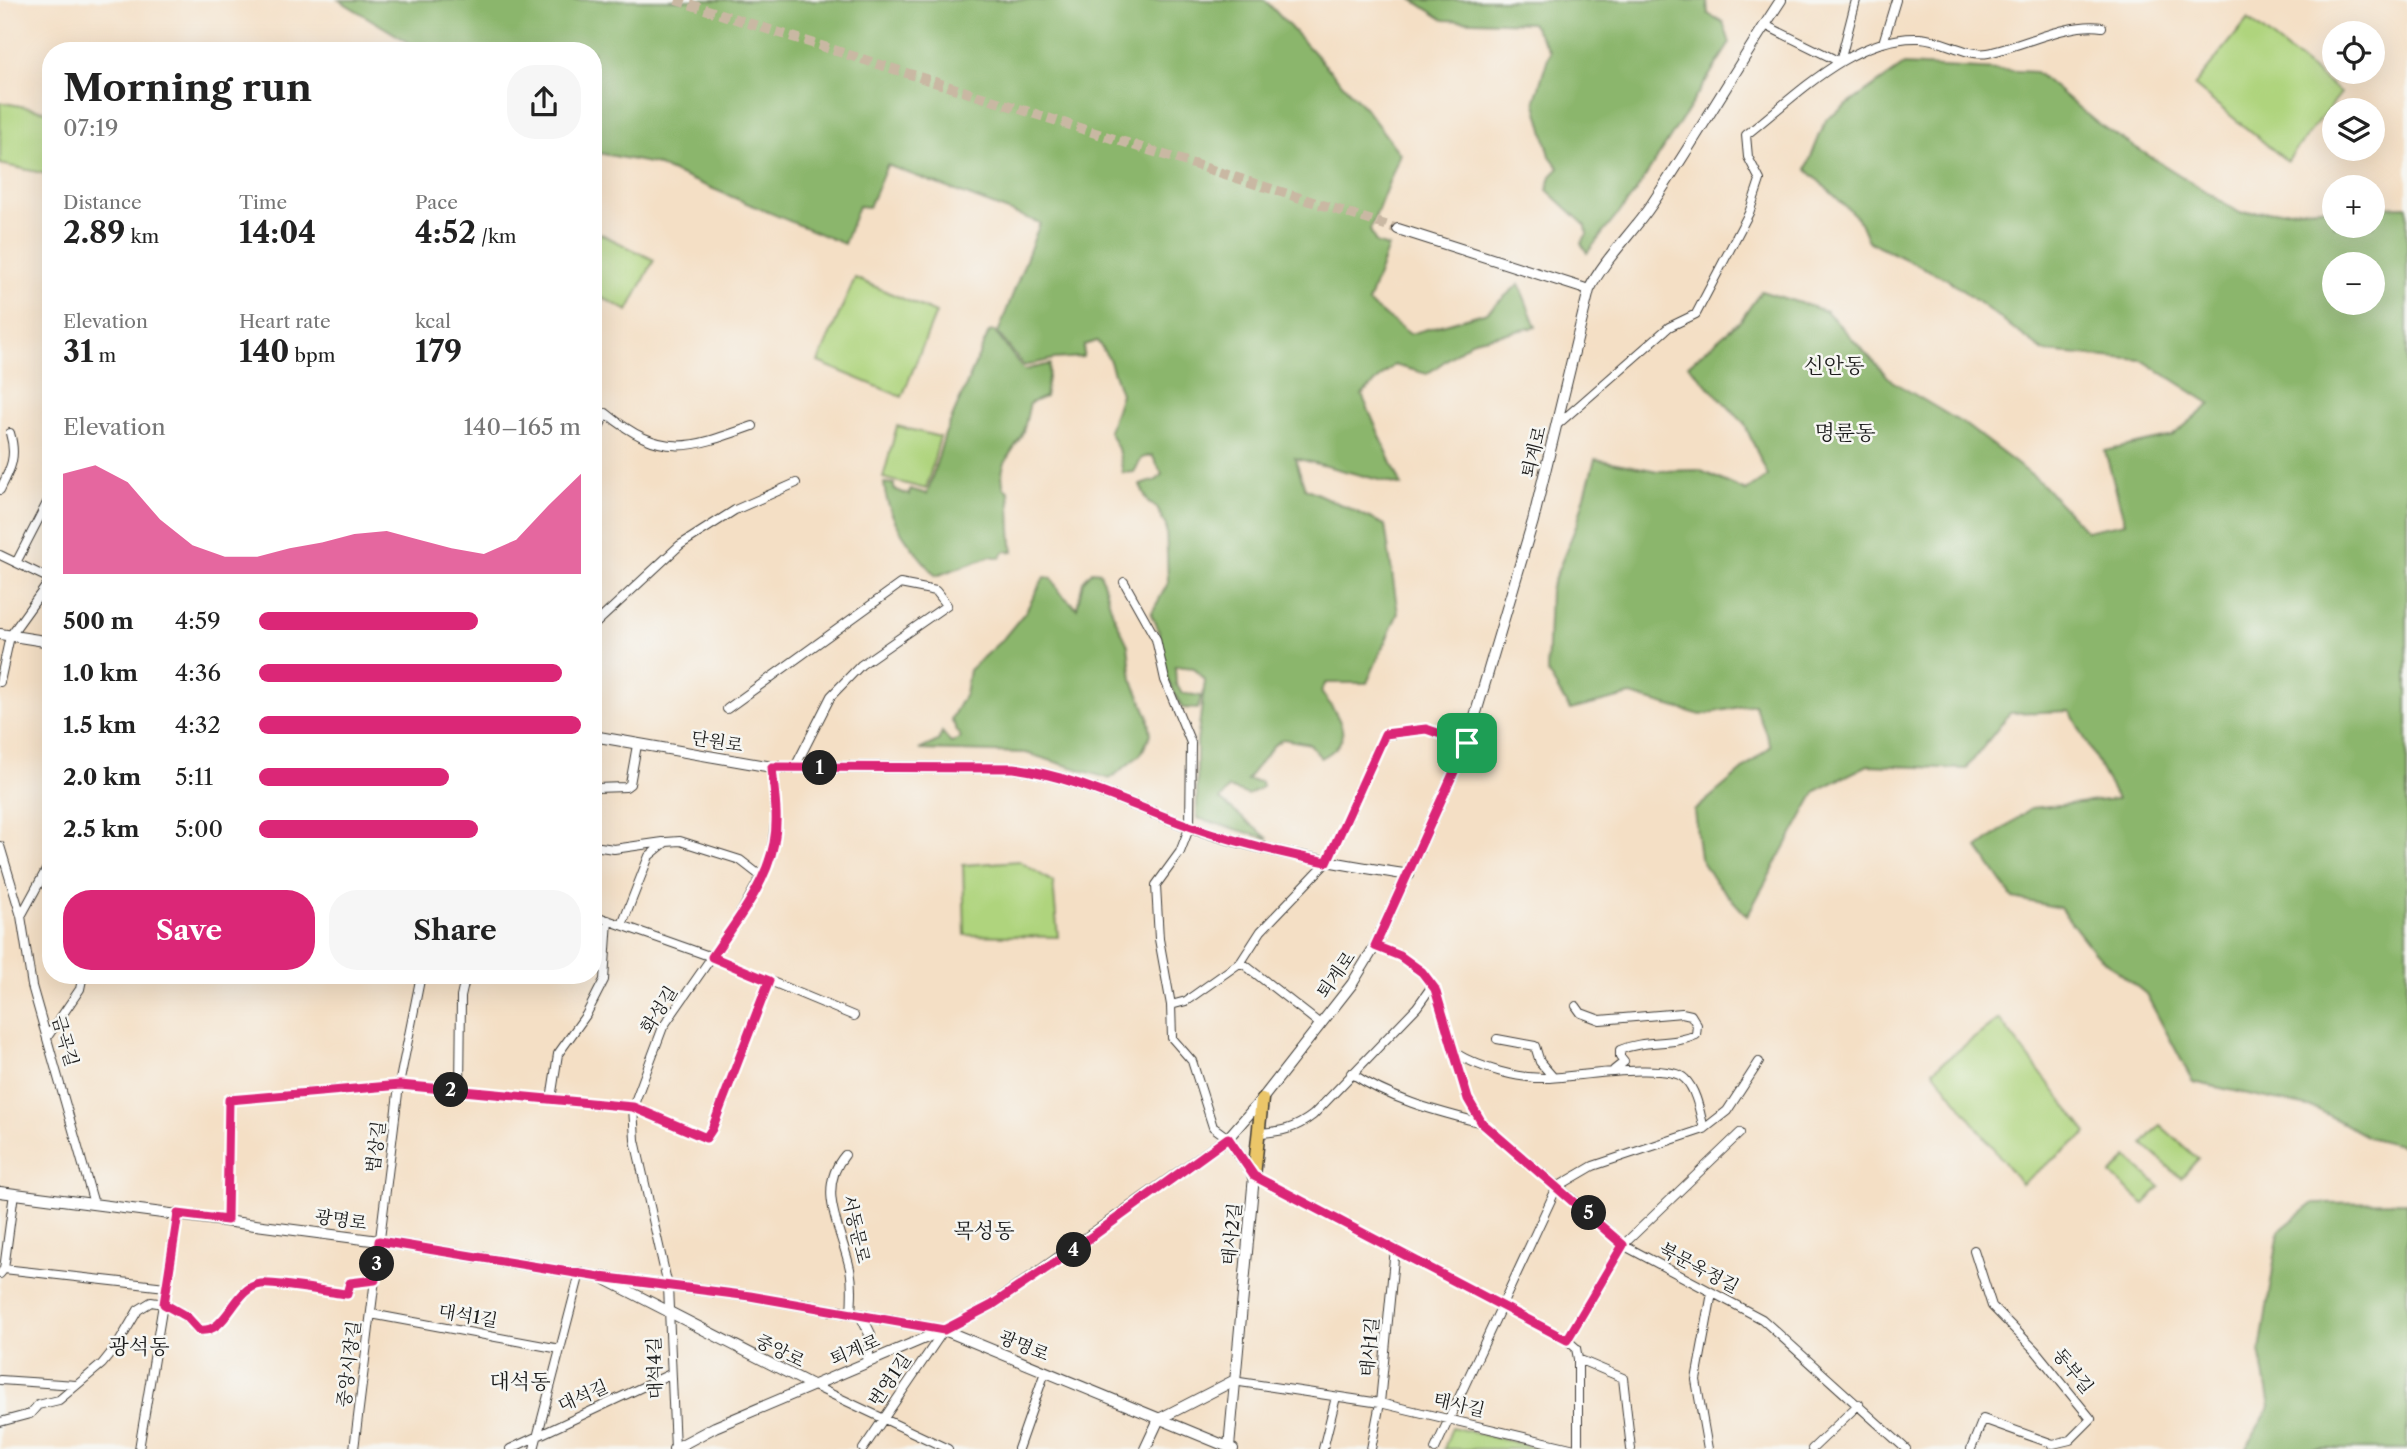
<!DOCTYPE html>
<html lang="en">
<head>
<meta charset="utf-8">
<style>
  body { margin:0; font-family:"Libre Caslon Text","Noto Serif KR",serif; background:#f6f6f6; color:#222; height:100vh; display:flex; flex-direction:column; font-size:26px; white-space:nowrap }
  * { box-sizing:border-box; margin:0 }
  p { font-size:23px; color:#767676 }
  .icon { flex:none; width:38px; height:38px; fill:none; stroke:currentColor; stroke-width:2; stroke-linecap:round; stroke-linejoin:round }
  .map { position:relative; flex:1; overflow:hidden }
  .sheet { position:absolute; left:42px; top:42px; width:560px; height:942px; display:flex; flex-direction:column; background:#fff; border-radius:28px; box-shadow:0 7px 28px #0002 }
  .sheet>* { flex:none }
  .fabs { position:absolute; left:2322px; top:21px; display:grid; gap:14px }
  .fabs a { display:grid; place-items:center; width:63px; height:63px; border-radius:50%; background:#fff; box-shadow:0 7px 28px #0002; font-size:35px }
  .pin { position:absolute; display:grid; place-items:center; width:60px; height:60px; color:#fff; margin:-30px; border-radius:14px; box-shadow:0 4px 10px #0006 }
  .km { position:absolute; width:35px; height:35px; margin:-18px; border-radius:50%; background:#222; color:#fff; font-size:19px; line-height:35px; text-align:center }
  .round { display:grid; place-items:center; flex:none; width:74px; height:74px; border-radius:28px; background:#f6f6f6 }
  .headline { display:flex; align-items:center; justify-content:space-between; height:119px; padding:0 21px }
  h1 { font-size:38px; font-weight:800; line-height:52px }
  .figures { display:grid; grid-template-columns:repeat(3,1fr); gap:10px; height:119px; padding:7px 21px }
  .figures div { display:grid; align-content:center }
  .figures b { font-size:30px; font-weight:800 }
  .figures small { font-size:19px; font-weight:400 }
  .figures p { font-size:19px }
  .chart { height:196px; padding:14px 21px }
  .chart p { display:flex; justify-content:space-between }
  .chart svg { width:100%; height:126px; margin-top:7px; fill:#db2777; opacity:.7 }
  .button { display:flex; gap:14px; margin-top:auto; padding:14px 21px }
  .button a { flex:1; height:80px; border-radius:28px; background:#db2777; color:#fff; font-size:28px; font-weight:800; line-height:80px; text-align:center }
  .button a+a { background:#f6f6f6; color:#222 }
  ul { padding:0 21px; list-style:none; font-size:23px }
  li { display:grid; grid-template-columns:112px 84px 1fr; align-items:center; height:52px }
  li i { height:18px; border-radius:9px; background:#db2777 }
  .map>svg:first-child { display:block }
  .green { fill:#afd47d; stroke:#66784c; stroke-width:2 }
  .forest { fill:#8bb66c; stroke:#546944; stroke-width:2; fill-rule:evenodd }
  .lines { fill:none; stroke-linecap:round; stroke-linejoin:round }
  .tertiary-tunnel { stroke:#c9b8a3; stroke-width:10; stroke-dasharray:10 5; stroke-linecap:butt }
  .minor-casing { stroke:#3c3935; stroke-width:10 }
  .tertiary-casing { stroke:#3c3935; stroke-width:12 }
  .primary-casing { stroke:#3c3935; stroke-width:15 }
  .minor { stroke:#fff; stroke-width:8 }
  .tertiary { stroke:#fff; stroke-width:10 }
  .primary { stroke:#ebc669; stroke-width:12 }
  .route-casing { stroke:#fff; stroke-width:14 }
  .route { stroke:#db2777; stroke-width:9 }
  .labels { text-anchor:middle; stroke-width:5; stroke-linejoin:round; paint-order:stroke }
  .street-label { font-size:18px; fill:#1c1c1c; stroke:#f6f6f2 }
  .quarter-label { font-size:21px; fill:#1c1c1c; stroke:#f6f6f2 }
</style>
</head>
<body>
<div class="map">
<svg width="2407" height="1449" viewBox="0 0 2407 1449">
  <rect width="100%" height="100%" fill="#f6f6f2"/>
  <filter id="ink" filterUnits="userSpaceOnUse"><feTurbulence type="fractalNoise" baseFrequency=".0143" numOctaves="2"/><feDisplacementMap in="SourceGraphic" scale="14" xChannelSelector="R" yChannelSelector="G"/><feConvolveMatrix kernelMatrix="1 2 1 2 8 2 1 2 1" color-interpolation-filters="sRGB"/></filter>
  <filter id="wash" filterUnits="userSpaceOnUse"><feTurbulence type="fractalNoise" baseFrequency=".00686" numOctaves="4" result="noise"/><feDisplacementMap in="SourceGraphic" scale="28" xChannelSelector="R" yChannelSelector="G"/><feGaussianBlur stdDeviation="1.57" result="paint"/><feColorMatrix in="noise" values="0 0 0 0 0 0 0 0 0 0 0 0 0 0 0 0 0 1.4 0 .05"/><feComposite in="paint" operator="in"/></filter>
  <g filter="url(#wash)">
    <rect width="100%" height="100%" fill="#f4dfc5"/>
    <path class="green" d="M2248 19 2341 93 2287 161 2194 86Z
      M0 102 51 112V175L0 164Z
      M593 230 654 260 628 311 593 293Z
      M855 278 936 313 902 397 818 362Z
      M897 426 940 437 926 489 883 478Z
      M1019 861 1053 882 1058 937 965 935 963 865Z
      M1999 1019 2087 1133 2021 1184 1933 1070Z
      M2160 1125 2198 1159 2181 1178 2143 1144Z
      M2127 1157 2160 1187 2144 1204 2111 1175Z
      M1452 1427 1541 1449H1444Z"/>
    <path class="forest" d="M339 0H1265L1364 107 1400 154 1370 230 1376 243 1388 247 1368 303 1410 334 1487 312 1519 284 1536 327 1474 340 1427 374 1394 365 1362 395 1402 486 1295 458 1305 488 1385 525 1398 613 1367 683H1326L1321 691C1338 717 1359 739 1321 758L1310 744 1283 739 1273 746 1247 780 1261 782 1262 787 1248 795 1229 788 1220 800 1269 839 1197 818V742L1205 681 1194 668 1175 666 1176 684 1182 693 1201 696 1198 709 1182 708 1168 680 1159 632 1151 614 1168 583 1166 526 1157 508 1148 502 1140 485 1157 480 1162 474 1152 455 1142 458 1134 472 1123 473 1118 449 1109 431 1121 394 1109 359 1097 341 1084 345 1083 357 1054 359 1024 366 998 333 1040 223 887 165 869 207 858 206 844 244 654 164 593 152V51H423Z
      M1413 0H1707L1708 14 1723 22 1730 43 1635 193 1587 253 1581 243 1587 234 1586 226 1547 190 1551 176 1559 168 1550 156 1535 100 1550 51 1531 23 1444 20Z
      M1904 65 2036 72 2097 123 2240 213 2334 207V226H2373V207L2407 206V1147L2368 1137 2317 1109 2193 1082 2146 994 2094 952 2060 908 2013 898 1978 848 2031 808 2117 799 2070 711 2010 713 1966 769 1868 765 1816 791 1747 916 1713 879 1700 858 1694 811 1771 746 1754 704 1701 715 1631 695 1570 710 1547 672 1550 590 1577 524 1595 459 1658 471 1699 470 1746 491 1768 476 1744 423 1688 365 1741 320 1761 291 1826 311 1892 381 1967 426 2039 481 2086 531 2125 523 2105 451 2172 436 2211 404 2142 360 2045 352 1947 279 1868 241 1858 218 1806 169 1826 120ZM2334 264H2373V303H2334Z
      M994 331 1024 370 1050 364 1045 397 1030 403C1027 413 1026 427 1021 436 1011 456 997 463 1004 488L1009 492C1011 513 1010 531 1013 552L1005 551 1000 558 991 556 936 576C913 550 886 519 884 483L894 484V489L909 495 910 489 927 494 945 434 989 332Z
      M1092 571 1100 572 1113 614 1128 645 1132 679 1148 715 1151 734 1141 754 1110 779 1026 753 919 750 938 741 942 732 951 743 961 738 951 719 965 694 969 670 1003 639 1026 611 1044 577 1052 578 1059 592 1077 608 1083 581Z
      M2407 1202V1449H2246L2270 1406 2260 1351 2279 1231 2314 1203Z"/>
  </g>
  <g filter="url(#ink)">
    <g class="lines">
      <path class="tertiary-tunnel" d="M676 0 1398 229"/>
      <defs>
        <path id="minor" d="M1765 25 1840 62
          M1883 43 1896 0
          M1840 62 1856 0
          M1558 424 1669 327 1696 314 1749 213 1760 180 1748 157 1746 135C1795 97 1853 35 1920 38 1942 39 1967 57 1988 53 2022 46 2067 22 2102 27
          M593 439 606 413C662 459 689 449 753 426
          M0 490C11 468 17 457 10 433
          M0 555 50 579
          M17 561 51 495
          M1124 582 1156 639 1165 680 1191 743 1190 826 1180 852 1156 885 1159 939 1171 1005 1172 1038 1192 1061 1213 1127 1228 1138
          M593 626 680 545 735 510 796 483
          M0 682 10 636 51 579
          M727 709 900 584 936 591 947 605 861 665 831 696 795 767
          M595 788 626 787 630 784 637 745
          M0 846 21 916 32 986 94 1204
          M593 846 614 849 663 842
          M593 915 712 957 854 1016
          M21 916 51 861
          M622 925 649 856 666 842 680 841 740 860 762 877
          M1375 946 1400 956 1422 973 1435 989 1468 1099 1482 1123 1597 1220 1623 1245 1762 1319 1906 1449
          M1241 962 1320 1024
          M1171 1005 1186 1001 1241 962 1261 931 1327 862 1385 735 1426 729 1467 743
          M1576 1006 1581 1013 1600 1020 1682 1013 1691 1015 1697 1025 1696 1035C1672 1046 1645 1039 1620 1050V1057L1624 1062 1614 1070
          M48 1036 80 989 83 975
          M1497 1039 1535 1046 1540 1062 1553 1077
          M1455 1053C1480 1068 1518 1079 1548 1078 1574 1077 1669 1061 1685 1079 1697 1091 1700 1114 1704 1129
          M1351 1073C1391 1100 1436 1111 1482 1123
          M460 1091 461 997 466 975
          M551 1099 558 1054 586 1015 604 980 608 920
          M1258 1133C1281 1132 1295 1129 1313 1115L1417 1007 1432 986
          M845 1155C815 1190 842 1230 850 1269 853 1284 852 1298 851 1313
          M1254 1176 1567 1340 1576 1348 1578 1359V1449
          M227 1220 229 1100 399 1085 633 1107 706 1138 712 1129 769 981
          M4 1269 166 1287
          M0 1274 4 1269 14 1193
          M371 1314 560 1349
          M1567 1340 1623 1245 1740 1133
          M1578 1359 1623 1378 1631 1449
          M0 1380 76 1385
          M1233 1381 1380 1403 1575 1449
          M812 1385 948 1449
          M0 1422 30 1414 38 1405 59 1400 102 1364 118 1344 138 1310 151 1302 164 1304 187 1317 199 1330C228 1334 233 1288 261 1284 276 1282 327 1292 347 1294L350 1283 375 1280
          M139 1449 178 1214
          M354 1449 399 1085 421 975
          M510 1449 670 1374
          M534 1449 580 1273
          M675 1449 668 1286 635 1140 633 1107 663 1027 736 922 771 858 776 815 772 767
          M863 1449 944 1330
          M1018 1449 1045 1372
          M1323 1449 1336 1397
          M1371 1449 1380 1403 1395 1248
          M1435 1449 1557 1187 1593 1166 1704 1129 1727 1111 1759 1062
          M1708 1449 1696 1380 1712 1293
          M1812 1449 1859 1404
          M1971 1449 1983 1419 2053 1444 2070 1440 2091 1419 2035 1350 1992 1306 1974 1250"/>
        <path id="tertiary" d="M1398 229 1589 290
          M0 634 51 642
          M593 736 772 767 1014 768C1078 777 1131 806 1191 827 1262 852 1335 863 1409 875
          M1228 1138 1254 1176 1229 1447
          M0 1192 379 1241 600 1277 750 1296 944 1330 1233 1449
          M607 1280 812 1385
          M861 1315 870 1334 867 1362
          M1159 1419 1233 1381
          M674 1449 715 1427 944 1330 992 1305 1228 1138 1262 1099 1352 984 1375 946 1467 743 1533 521 1589 290C1605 258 1632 234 1652 204 1697 137 1737 67 1781 0
          M1145 1449 1159 1419"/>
        <path id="primary" d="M1254 1176 1262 1099"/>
      </defs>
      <use href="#minor" class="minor-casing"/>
      <use href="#tertiary" class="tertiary-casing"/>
      <use href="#primary" class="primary-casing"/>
      <use href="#minor" class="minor"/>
      <use href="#tertiary" class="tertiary"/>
      <use href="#primary" class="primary"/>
    </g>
  </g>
  <g class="lines" filter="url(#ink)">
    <defs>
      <path id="route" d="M1426 729 1467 743 1375 946 1400 956 1422 972 1435 989 1468 1099 1482 1123 1623 1245 1567 1340 1254 1176 1228 1138 1072 1251 992 1305 944 1330 750 1296 600 1277 379 1241 375 1280 350 1283 347 1294C327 1292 276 1282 261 1284 233 1288 228 1334 199 1330L187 1317 164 1304 178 1214 227 1220 229 1100 400 1085 633 1107 706 1138 712 1129 769 981 712 957C735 923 766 885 774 843 779 818 774 792 772 767L1014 768C1078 777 1131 806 1192 827 1236 842 1281 853 1327 862L1385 734Z"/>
    </defs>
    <use href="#route" class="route-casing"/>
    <use href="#route" class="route"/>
  </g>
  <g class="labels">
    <g class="street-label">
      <text transform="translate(1534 452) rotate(-76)" y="6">퇴계로</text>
      <text transform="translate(717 742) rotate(9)" y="6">단원로</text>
      <text transform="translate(1336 975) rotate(-55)" y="6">퇴계로</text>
      <text transform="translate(659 1010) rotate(-58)" y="6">화성길</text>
      <text transform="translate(65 1041) rotate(74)" y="6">금곡길</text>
      <text transform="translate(376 1147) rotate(-83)" y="6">법상길</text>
      <text transform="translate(341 1220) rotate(8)" y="6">광명로</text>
      <text transform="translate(856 1229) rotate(77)" y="6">서동문로</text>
      <text transform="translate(1232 1234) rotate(-84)" y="6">태사2길</text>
      <text transform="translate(1699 1268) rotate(28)" y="6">북문옥정길</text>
      <text transform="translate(468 1316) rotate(10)" y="6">대석1길</text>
      <text transform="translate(1024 1346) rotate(22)" y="6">광명로</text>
      <text transform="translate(1370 1347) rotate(-85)" y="6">태사1길</text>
      <text transform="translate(855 1350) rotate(-23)" y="6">퇴계로</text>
      <text transform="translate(780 1351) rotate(26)" y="6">중앙로</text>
      <text transform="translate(349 1364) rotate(-83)" y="6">중앙시장길</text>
      <text transform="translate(655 1368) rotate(-92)" y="6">대석4길</text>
      <text transform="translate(2073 1371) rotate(51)" y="6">동부길</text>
      <text transform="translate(890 1380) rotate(-56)" y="6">번영1길</text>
      <text transform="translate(583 1396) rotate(-24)" y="6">대석길</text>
      <text transform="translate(1459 1405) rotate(13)" y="6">태사길</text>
    </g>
    <g class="quarter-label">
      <text x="1834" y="373">신안동</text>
      <text x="1845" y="440">명륜동</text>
      <text x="984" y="1238">목성동</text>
      <text x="139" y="1354">광석동</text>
      <text x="520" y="1389">대석동</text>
    </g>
  </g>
</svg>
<div class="fabs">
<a><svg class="icon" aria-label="locate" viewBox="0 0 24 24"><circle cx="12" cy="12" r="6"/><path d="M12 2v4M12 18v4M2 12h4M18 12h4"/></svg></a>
<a><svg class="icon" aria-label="layers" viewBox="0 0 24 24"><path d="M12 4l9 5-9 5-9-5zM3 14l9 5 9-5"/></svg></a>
<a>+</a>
<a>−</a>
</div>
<div class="pin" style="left:1467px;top:743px;background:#1e9e55"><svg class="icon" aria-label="arrive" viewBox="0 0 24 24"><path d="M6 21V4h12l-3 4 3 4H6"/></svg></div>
<b class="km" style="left:820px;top:768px">1</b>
<b class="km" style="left:451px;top:1090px">2</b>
<b class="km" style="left:377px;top:1264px">3</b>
<b class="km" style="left:1074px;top:1250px">4</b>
<b class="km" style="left:1589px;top:1213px">5</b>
<section class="sheet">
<div class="headline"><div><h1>Morning run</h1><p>07:19</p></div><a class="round"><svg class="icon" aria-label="share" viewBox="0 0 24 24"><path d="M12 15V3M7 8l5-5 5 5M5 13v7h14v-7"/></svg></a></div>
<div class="figures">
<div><p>Distance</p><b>2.89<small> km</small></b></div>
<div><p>Time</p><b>14:04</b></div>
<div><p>Pace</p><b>4:52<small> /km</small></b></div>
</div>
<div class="figures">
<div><p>Elevation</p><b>31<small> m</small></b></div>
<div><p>Heart rate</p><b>140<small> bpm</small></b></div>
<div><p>kcal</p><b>179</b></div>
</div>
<div class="chart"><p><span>Elevation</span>140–165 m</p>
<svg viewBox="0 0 160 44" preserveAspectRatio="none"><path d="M0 44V9L10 6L20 12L30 25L40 34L50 38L60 38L70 35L80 33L90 30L100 29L110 32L120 35L130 37L140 32L150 20L160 9V44z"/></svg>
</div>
<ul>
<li><b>500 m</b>4:59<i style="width:68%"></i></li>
<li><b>1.0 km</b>4:36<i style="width:94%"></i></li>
<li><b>1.5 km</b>4:32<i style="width:100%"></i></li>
<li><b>2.0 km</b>5:11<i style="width:59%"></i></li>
<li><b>2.5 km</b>5:00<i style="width:68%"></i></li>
</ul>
<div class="button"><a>Save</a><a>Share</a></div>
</section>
</div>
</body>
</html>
